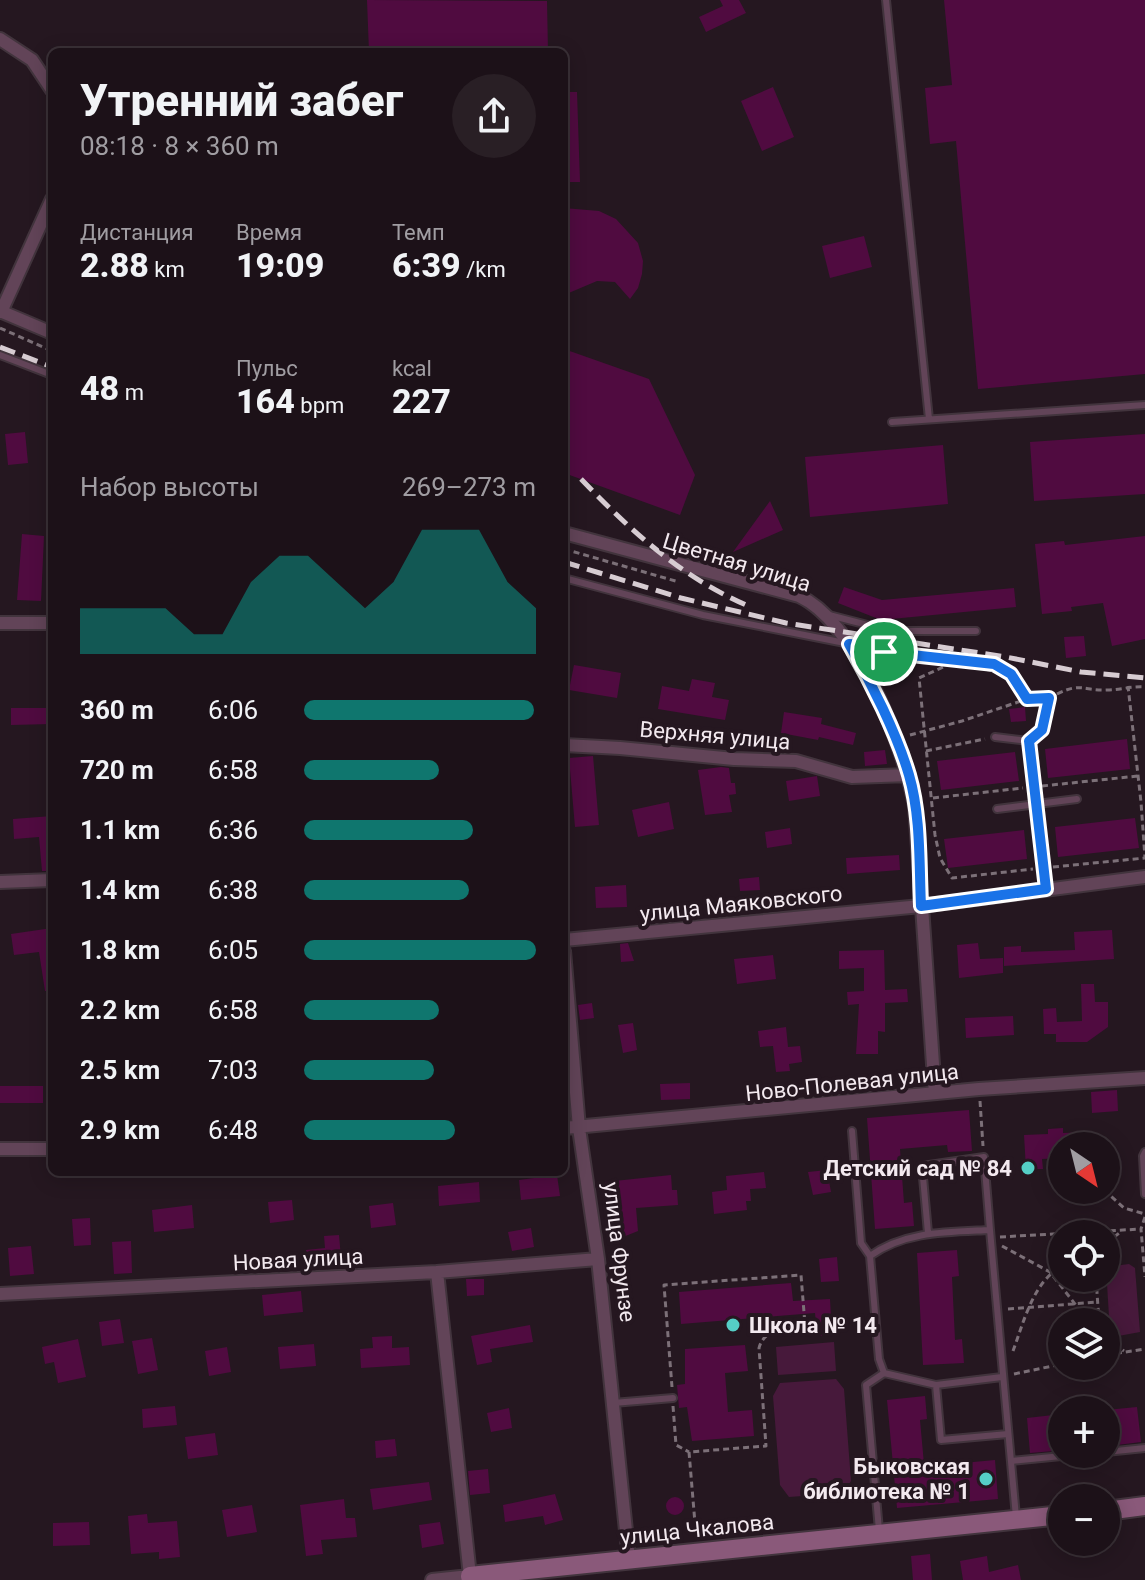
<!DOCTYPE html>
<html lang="ru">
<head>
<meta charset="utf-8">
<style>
  body { margin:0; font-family:Roboto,sans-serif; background:#291f25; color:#f1f3f6; height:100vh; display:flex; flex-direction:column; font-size:30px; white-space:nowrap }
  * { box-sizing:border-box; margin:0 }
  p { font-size:26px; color:#a09da2 }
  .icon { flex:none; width:44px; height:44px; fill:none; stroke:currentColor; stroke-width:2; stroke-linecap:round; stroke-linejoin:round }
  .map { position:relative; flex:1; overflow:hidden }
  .drawer { position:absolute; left:48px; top:48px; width:520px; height:1128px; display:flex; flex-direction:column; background:#1c1118; border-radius:12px; box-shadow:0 4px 20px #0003,0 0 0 2px #3a3137 }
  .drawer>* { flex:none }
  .needle { width:52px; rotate:145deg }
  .tools { position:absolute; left:1048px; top:1132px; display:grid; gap:16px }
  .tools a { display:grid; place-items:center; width:72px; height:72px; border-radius:50%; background:#1c1118; box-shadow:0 4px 20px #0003,0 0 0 2px #3a3137; font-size:40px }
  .pin { position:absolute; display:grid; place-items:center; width:68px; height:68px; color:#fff; margin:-34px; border:4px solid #fff; border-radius:50%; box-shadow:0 2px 8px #0007 }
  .round { display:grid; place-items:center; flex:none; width:84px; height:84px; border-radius:42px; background:#291f25 }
  .summary { display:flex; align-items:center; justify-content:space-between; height:136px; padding:0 32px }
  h1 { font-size:44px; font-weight:800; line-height:60px }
  .metrics { display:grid; grid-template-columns:repeat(3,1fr); gap:12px; height:136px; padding:8px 32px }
  .metrics div { display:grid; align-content:center }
  .metrics b { font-size:34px; font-weight:800 }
  .metrics small { font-size:22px; font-weight:400 }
  .metrics p { font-size:22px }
  .chart { height:224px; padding:16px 32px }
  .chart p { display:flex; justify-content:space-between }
  .chart svg { width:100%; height:144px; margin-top:8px; fill:#0f766e; opacity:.7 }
  ul { padding:0 32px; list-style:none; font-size:26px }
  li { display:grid; grid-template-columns:128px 96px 1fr; align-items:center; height:60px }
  li i { height:20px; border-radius:10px; background:#0f766e }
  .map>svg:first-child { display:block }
  .green { fill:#47193b }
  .building { fill:#500b40 }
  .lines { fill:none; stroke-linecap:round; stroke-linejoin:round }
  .lane-casing { stroke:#42343d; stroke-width:10 }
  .street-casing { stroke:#42343d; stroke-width:16 }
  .secondary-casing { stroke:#42343d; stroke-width:22 }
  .path { stroke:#7c7078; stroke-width:3; stroke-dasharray:6 4; stroke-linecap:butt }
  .lane { stroke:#624458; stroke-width:6 }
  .street { stroke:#624458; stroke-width:12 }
  .secondary { stroke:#8a597a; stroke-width:18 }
  .rail { stroke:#d7ccd2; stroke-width:5; stroke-dasharray:16 8; stroke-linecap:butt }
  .route-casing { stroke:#fff; stroke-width:16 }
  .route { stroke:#1a73e8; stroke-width:10 }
  .poi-dot { fill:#55cec6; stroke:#251720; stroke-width:3 }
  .labels { text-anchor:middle; stroke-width:8; stroke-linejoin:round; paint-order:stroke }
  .street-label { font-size:22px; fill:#f3e9ef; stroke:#251720 }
  .poi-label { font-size:22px; font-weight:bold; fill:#f3e9ef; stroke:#251720; text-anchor:end }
</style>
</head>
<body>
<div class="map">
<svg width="1145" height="1580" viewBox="0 0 1145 1580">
  <rect width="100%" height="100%" fill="#251720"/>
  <path class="green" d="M1129 1264 1135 1268 1140 1332 1113 1337 1110 1333 1106 1267Z
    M834 1342 836 1371 778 1375 776 1347Z
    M836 1379 844 1389 851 1481 843 1493 789 1497 780 1485 773 1396 780 1383Z"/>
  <path class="building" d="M367 0 547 1 548 52H369Z
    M720 0H739L746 13 706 32 699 17 723 6Z
    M944 0H1145V374L978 389 956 141 930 144 925 88 952 85Z
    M773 87 794 137 762 151 741 101Z
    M564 92H577L580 182H564Z
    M564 208 599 211 616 219 638 243 643 261 642 274 638 288 630 299 615 282 597 281 564 295Z
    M864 236 872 267 830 278 822 246Z
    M564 349 649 379 695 475 680 515 564 473Z
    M25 432 28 463 8 465 5 434Z
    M1145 434V494L1034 501 1030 442Z
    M943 445 948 504 810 517 805 457Z
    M770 501 783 530 733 552Z
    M22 534 44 536 41 601 17 600Z
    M1145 536V639L1112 646 1103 603 1071 607 1072 611 1042 614 1035 544 1064 541 1065 545Z
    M844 587 882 600 1014 588 1016 607 881 620 838 603Z
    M1084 636 1086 656 1066 658 1064 637Z
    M574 665 621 673 617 698 569 690Z
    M692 679 715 683 712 697 729 700 725 720 658 709 662 686 689 691Z
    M1025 707 1026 721 1011 722 1009 709Z
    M11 708H52V724L11 725Z
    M784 712 822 718 821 724 856 733 853 745 819 737 818 740 781 733Z
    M1127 739 1130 769 1048 778 1045 749Z
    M885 750 887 764 865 766 864 752Z
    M1015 752 1019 781 941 790 937 761Z
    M593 756 599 825 575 827 569 758Z
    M721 767 729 768 731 783H735L736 794 729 795 732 812 705 815 698 770Z
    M817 776 820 796 789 801 786 781Z
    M669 802 674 829 638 837 632 810Z
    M52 816V871H42L39 837 14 839 13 819Z
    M1135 818 1139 848 1058 857 1055 827Z
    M790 828 792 844 767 848 765 832Z
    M1024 830 1027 859 948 868 944 839Z
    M899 855 900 870 847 874 846 858Z
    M759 877 760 890 740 891 739 879Z
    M626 885 627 907 596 908 595 887Z
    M52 928V991H45L39 952 14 955 11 934Z
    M1112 930 1114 959 1004 966V947L1021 946V952L1075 950 1074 932Z
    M628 943 634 961 621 962 620 944Z
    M978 943 980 959 1003 958V973L959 978 957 945Z
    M884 950 885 990 907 989 908 1002 885 1003V1032L878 1031V1054H856L859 1004 848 1005 847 992 864 991V968L839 969V951Z
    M773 955 776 979 737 984 734 959Z
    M1081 984H1094L1095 1002H1108V1027L1087 1042H1056V1034H1044L1043 1009 1056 1008 1057 1022 1082 1021Z
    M592 1003 594 1018 580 1020 578 1005Z
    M1013 1016 1014 1035 966 1038 965 1018Z
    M633 1023 637 1050 623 1053 618 1025Z
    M786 1027 788 1047 800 1046 802 1062 789 1064 790 1071 776 1072 773 1046 760 1047 758 1031Z
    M690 1083V1099L661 1100 660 1084Z
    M0 1086H43V1103H0Z
    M1117 1090 1118 1111 1092 1113 1091 1092Z
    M969 1110 972 1151 948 1152 947 1145 900 1149 904 1203 912 1202 914 1226 875 1229 867 1118Z
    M1063 1128V1133L1086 1132V1146H1062V1158L1042 1159 1043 1169H1026L1024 1135 1048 1134V1129Z
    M827 1170 831 1192 813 1195 808 1172Z
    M764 1172 766 1188 750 1189 751 1201H746L747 1210 714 1214 712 1192 727 1190 726 1176Z
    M557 1175 560 1196 521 1200 519 1180Z
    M671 1175 672 1190H677L678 1205 636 1208 638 1231 623 1237 609 1234 605 1182Z
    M479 1182 480 1202 439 1206 438 1186Z
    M292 1200 294 1220 270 1223 268 1202Z
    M393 1203 396 1225 371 1228 369 1206Z
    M192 1205 194 1228 154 1232 152 1210Z
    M90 1218 91 1245 74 1246 72 1219Z
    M531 1228 534 1247 512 1251 508 1232Z
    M339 1235 341 1258 307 1261 306 1250 325 1248 324 1236Z
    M131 1241 132 1273 114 1274 112 1242Z
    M31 1246 34 1274 10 1276 8 1248Z
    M957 1250 959 1276 952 1277 955 1340 962 1339 964 1363 923 1365 917 1253Z
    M837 1257 839 1281 821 1282 819 1259Z
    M466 1279H484V1295L467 1296Z
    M791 1283 793 1301 830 1299 832 1335 817 1336 815 1313 681 1324 679 1292Z
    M301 1291 303 1312 264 1316 262 1295Z
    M120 1319 124 1343 102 1346 99 1322Z
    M530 1325 533 1342 490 1349 492 1362 477 1365 471 1336Z
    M392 1336V1348L409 1347 410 1365 361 1368 360 1349 373 1348 372 1337Z
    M152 1338 158 1370 138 1374 132 1341Z
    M78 1339 86 1377 58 1383 54 1362 45 1364 42 1347Z
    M314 1344 316 1366 280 1369 278 1347Z
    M745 1345 748 1371 725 1373 728 1412 752 1410 754 1436 692 1441 687 1407 679 1408 677 1385 685 1384V1349Z
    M227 1347 231 1372 209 1376 205 1351Z
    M925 1396 927 1419 920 1420 925 1475 953 1473 952 1464 995 1460 998 1499 897 1508 887 1400Z
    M175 1406 177 1425 143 1428 142 1409Z
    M1137 1407 1141 1442 1117 1445 1116 1438 1106 1439V1410Z
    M509 1408 512 1428 491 1432 487 1413Z
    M1062 1414V1444L1054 1445V1451L1030 1453 1027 1418Z
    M215 1433 218 1455 188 1459 185 1437Z
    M395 1439 397 1456 376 1458 375 1441Z
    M488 1469 490 1493 470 1495 468 1471Z
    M429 1482 432 1500 373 1510 370 1489Z
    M555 1494 563 1520 545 1525 543 1516 505 1522 503 1505Z
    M666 1506a9 9 0 1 1 18 0a9 9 0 1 1-18 0Z
    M344 1499 346 1518H355L357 1537 321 1540 323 1554 306 1556 300 1505Z
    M252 1505 257 1532 227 1537 222 1510Z
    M147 1514 148 1523 177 1521 180 1557 159 1559V1552L131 1554 128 1516Z
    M89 1522 90 1545 53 1546V1523Z
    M440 1522 444 1544 422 1548 419 1525Z
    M930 1554 932 1580H913L911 1556Z
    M987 1556 989 1572 1018 1565 1021 1580H963L960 1561Z"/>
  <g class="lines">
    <defs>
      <path id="lane" d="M886 0 929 419
        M0 355 52 375
        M892 422 1145 405
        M564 578 703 615 845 643
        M825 614 891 631H976
        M995 737 1029 741 1046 889
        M1029 741 1042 730 1049 698
        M997 809 1077 799
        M852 1131 861 1243 870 1256 879 1359 884 1373 936 1385 1002 1377
        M1145 1152 1143 1156 1145 1194
        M990 1230 1016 1517
        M870 1256C905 1231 948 1232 990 1230L984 1157 922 1166 928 1233
        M936 1385 941 1440 1008 1434
        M613 1403 673 1398
        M1106 1452 1145 1448
        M1011 1461 1082 1454
        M879 1530 866 1385 884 1373"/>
      <path id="street" d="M0 39 32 60 52 90
        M0 311 52 333
        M1 312 52 199
        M564 533 799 596C856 622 904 747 915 806L935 1093
        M0 623H52
        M564 745 620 748 734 759 796 761 852 777 909 775
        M0 882 52 880
        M564 940 921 906 1145 877
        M564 951 579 1128 598 1259 629 1560
        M564 1128 979 1089 1145 1078
        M0 1149H52
        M0 1294 437 1272 598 1259
        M432 1580 470 1576 437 1272"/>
      <path id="secondary" d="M1106 1511 1145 1506
        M471 1580 470 1576 1062 1515"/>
    </defs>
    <use href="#lane" class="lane-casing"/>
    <use href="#street" class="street-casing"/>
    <use href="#secondary" class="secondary-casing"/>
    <path class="path" d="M0 328 52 351
      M564 549 679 582
      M865 645 884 652 994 664 1011 674 1027 699H1039
      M1011 674 952 663 919 678 935 835 940 858 952 878 1033 869
      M1057 694C1081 682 1084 691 1107 690 1120 690 1131 686 1145 687
      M910 735 962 721 1027 699
      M926 751 985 739
      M1042 786 1138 776
      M933 798 1023 788
      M1053 867 1145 858 1141 802 1128 686
      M980 1101 983 1146
      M1104 1190 1124 1208 1145 1214
      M1145 1217 1141 1229 1145 1277
      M1000 1237 1141 1229
      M1106 1243 1122 1231
      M1002 1246 1050 1272 1089 1322
      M1096 1278 1099 1322
      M1008 1309 1098 1302
      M1106 1339 1124 1351
      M1013 1351C1023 1324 1034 1279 1062 1267
      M1106 1355 1145 1349
      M1014 1374 1062 1364
      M672 1387 664 1285 801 1275 805 1325C788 1328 764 1328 759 1348L766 1446 689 1452 696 1535
      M673 1406 676 1445 689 1452"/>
    <use href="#lane" class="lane"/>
    <use href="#street" class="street"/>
    <use href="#secondary" class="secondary"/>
    <path class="rail" d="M0 347 52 367
      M581 479C631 531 680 576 746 605
      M564 562 681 598 786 623 1006 657 1081 672 1145 678"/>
  </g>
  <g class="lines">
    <defs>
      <path id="route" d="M849 644 867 645 884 652 994 664 1011 674 1027 699 1049 698 1042 730 1029 741 1046 889 921 906C919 863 921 816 909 775 897 734 871 682 849 644Z"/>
    </defs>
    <use href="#route" class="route-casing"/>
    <use href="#route" class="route"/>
  </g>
  <g class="poi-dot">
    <circle cx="1028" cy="1168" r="8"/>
    <circle cx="733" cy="1325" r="8"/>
    <circle cx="986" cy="1479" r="8"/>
  </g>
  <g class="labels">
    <g class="street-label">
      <text transform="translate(737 562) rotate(17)" y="8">Цветная улица</text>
      <text transform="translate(715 735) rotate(5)" y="8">Верхняя улица</text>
      <text transform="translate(741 903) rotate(-6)" y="8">улица Маяковского</text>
      <text transform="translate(852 1082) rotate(-6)" y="8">Ново-Полевая улица</text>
      <text transform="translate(620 1252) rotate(83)" y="8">улица Фрунзе</text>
      <text transform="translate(298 1259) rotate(-3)" y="8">Новая улица</text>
      <text transform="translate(697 1529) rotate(-6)" y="8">улица Чкалова</text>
    </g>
    <g class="poi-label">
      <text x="1012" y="1176">Детский сад № 84</text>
      <text x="749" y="1333" text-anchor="start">Школа № 14</text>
      <text x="970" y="1474">Быковская<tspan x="970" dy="25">библиотека № 1</tspan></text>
    </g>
  </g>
</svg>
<div class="tools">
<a><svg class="needle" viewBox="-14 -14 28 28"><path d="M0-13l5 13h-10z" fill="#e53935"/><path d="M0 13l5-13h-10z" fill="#a09da2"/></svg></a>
<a><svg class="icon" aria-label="locate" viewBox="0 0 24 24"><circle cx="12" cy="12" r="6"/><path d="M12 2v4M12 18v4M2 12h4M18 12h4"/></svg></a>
<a><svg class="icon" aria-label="layers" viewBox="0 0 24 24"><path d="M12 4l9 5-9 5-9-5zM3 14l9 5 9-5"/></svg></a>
<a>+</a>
<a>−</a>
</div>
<div class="pin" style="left:884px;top:652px;background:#1e9e55"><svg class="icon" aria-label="arrive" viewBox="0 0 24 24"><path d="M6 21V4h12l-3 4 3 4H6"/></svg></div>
<section class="drawer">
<div class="summary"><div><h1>Утренний забег</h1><p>08:18 · 8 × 360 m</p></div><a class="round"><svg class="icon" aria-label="share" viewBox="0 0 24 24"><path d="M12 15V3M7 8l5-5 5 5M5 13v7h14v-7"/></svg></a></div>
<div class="metrics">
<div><p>Дистанция</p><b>2.88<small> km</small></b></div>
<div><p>Время</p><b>19:09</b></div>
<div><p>Темп</p><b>6:39<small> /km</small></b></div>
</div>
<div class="metrics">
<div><b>48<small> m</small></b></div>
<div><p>Пульс</p><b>164<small> bpm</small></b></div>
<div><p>kcal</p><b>227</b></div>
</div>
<div class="chart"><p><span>Набор высоты</span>269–273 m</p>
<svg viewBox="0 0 160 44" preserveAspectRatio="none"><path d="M0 44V30L10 30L20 30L30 30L40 38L50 38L60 22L70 14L80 14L90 22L100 30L110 22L120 6L130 6L140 6L150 22L160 30V44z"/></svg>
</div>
<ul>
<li><b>360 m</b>6:06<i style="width:99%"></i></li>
<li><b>720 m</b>6:58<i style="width:58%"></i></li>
<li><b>1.1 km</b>6:36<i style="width:73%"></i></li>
<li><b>1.4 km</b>6:38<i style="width:71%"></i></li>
<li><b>1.8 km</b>6:05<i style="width:100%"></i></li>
<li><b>2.2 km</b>6:58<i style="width:58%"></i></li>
<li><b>2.5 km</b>7:03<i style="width:56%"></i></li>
<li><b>2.9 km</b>6:48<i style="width:65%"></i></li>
</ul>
</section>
</div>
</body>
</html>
